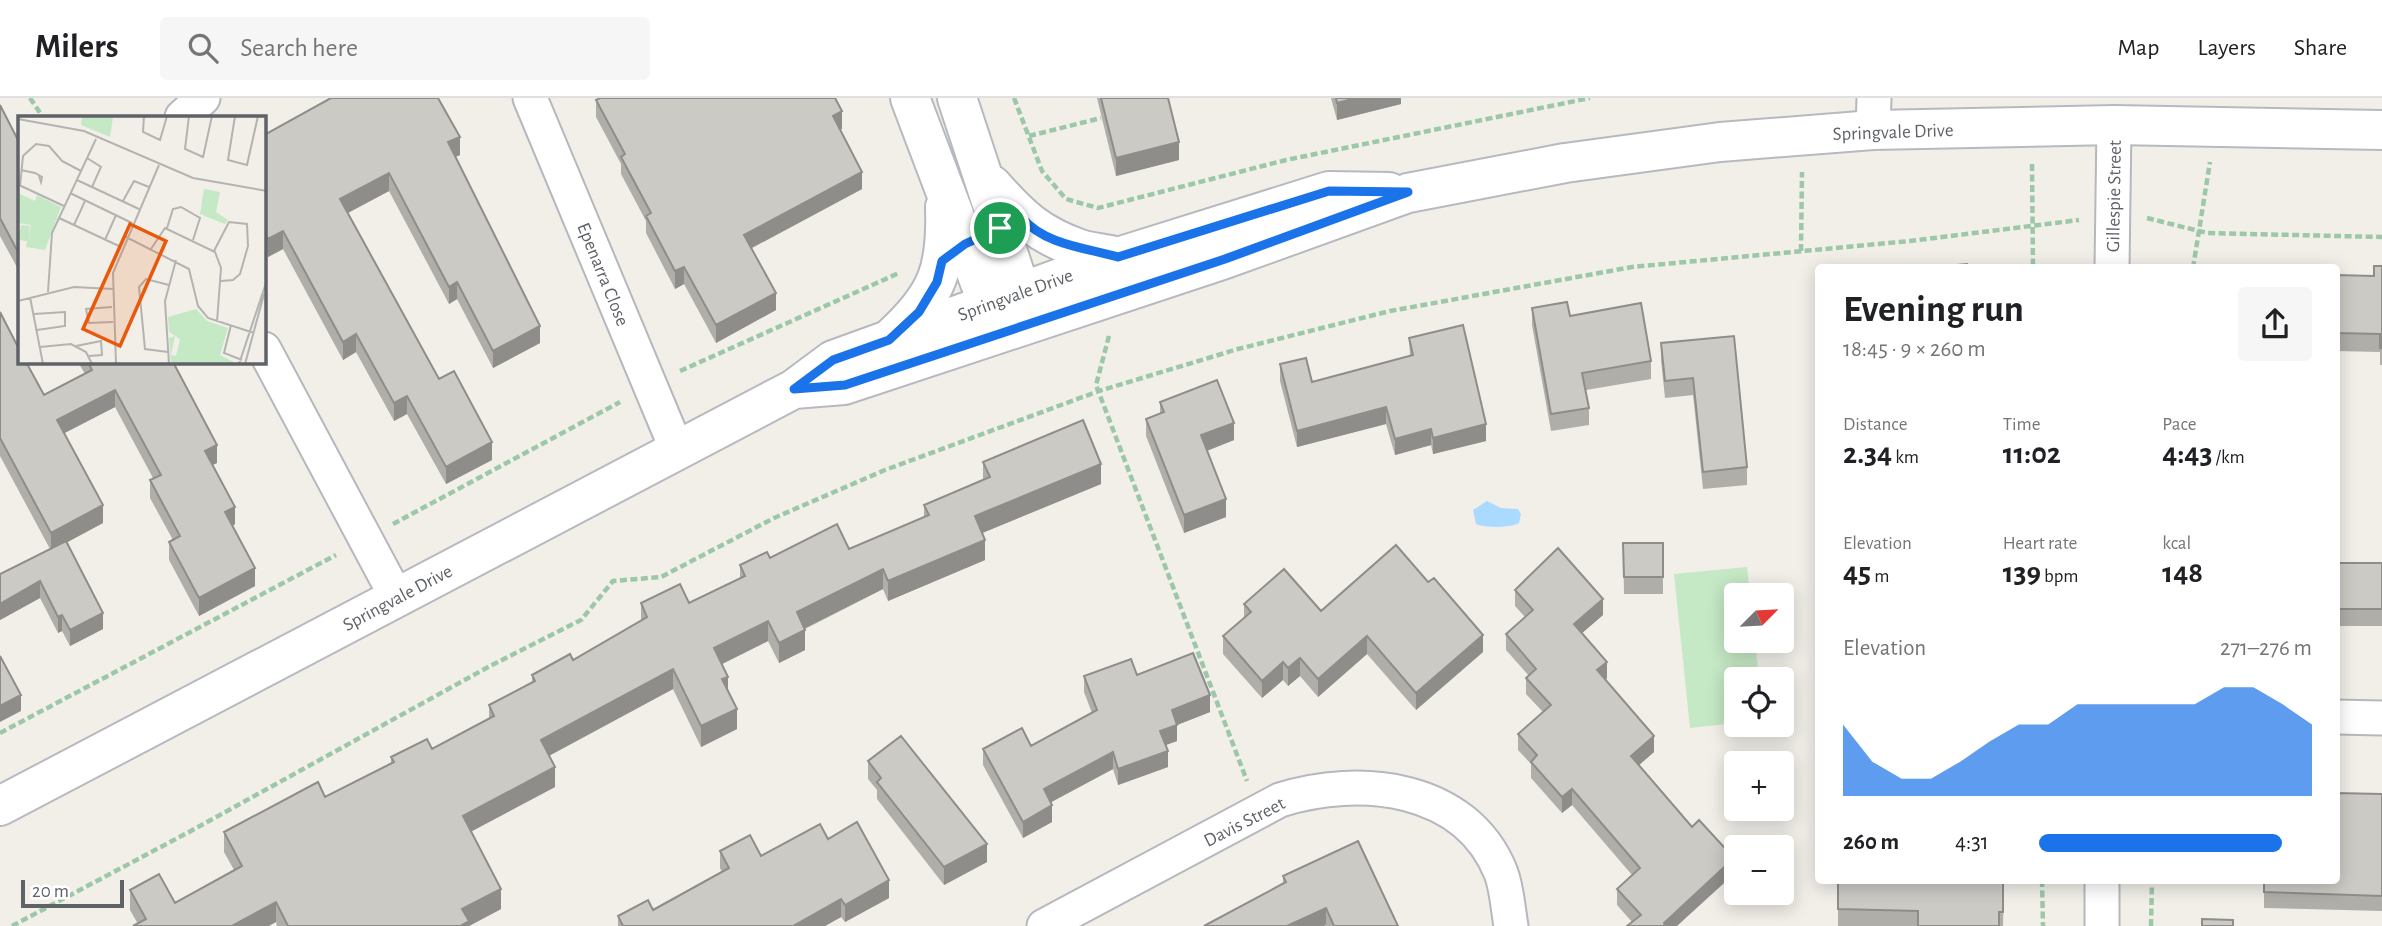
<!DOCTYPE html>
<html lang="en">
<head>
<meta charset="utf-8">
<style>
  body { margin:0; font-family:"Alegreya Sans",sans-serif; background:#f6f6f6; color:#202124; height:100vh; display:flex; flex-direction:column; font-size:26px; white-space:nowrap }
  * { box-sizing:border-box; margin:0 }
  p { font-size:23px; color:#757577 }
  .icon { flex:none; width:38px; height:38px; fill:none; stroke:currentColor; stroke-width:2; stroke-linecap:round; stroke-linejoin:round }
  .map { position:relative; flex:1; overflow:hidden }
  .side { position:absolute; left:1815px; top:166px; width:525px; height:620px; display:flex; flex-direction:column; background:#fff; border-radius:7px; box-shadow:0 4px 18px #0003 }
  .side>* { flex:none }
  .needle { width:46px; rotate:66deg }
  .controls { position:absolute; left:1724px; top:485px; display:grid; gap:14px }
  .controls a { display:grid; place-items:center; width:70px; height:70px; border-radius:7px; background:#fff; box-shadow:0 4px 18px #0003; font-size:35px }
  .scale { position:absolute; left:21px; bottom:18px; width:103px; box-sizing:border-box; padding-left:7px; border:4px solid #5f6368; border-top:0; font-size:19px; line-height:24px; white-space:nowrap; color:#5f6368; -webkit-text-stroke:5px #fff; paint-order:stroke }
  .pin { position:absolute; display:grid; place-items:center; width:60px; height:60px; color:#fff; margin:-30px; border:4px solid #fff; border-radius:50%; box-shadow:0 2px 7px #0007 }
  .round { display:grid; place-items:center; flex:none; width:74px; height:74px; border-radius:7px; background:#f6f6f6 }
  .headline { display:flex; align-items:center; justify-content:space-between; height:119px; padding:0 28px }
  h1 { font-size:38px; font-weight:600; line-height:52px }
  .figures { display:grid; grid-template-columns:repeat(3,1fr); gap:10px; height:119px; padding:7px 28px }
  .figures div { display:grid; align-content:center }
  .figures b { font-size:30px; font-weight:600 }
  .figures small { font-size:19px; font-weight:400 }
  .figures p { font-size:19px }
  .chart { height:196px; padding:14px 28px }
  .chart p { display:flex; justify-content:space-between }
  .chart svg { width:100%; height:126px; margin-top:7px; fill:#1a73e8; opacity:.7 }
  ul { padding:0 28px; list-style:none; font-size:23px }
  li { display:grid; grid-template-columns:112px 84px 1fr; align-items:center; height:52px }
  li i { height:18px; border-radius:9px; background:#1a73e8 }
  header { display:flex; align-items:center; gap:42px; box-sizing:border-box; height:98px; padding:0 35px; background:#fff; border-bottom:2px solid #e0e0e0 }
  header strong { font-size:33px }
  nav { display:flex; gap:38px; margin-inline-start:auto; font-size:24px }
  .search { width:490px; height:63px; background:#f6f6f6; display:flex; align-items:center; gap:18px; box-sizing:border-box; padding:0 24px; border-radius:7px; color:#757577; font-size:26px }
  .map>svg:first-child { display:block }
  .green { fill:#c5e8c5 }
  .water { fill:#aadaff }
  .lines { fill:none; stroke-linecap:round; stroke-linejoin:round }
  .street-casing { stroke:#b5b8bc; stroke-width:37 }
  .secondary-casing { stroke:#b6babf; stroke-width:42 }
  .path { stroke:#9cc7a9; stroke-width:4.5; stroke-dasharray:7 3.5; stroke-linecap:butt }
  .street { stroke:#fff; stroke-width:33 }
  .secondary { stroke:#fff; stroke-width:38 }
  .wall { fill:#afaea9 }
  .shaded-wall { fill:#8f8d8a }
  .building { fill:#cccac5; stroke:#8f8d8a; stroke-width:2 }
  .route-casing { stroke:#fff; stroke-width:14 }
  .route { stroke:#1a73e8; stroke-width:9 }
  .labels { text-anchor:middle; stroke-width:5; stroke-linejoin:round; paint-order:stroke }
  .street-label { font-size:19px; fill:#5f6368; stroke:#fff }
  .inset-road { fill:none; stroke:#b3b3b1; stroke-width:2 }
  .view { fill:#e8590c; fill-opacity:0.15; stroke:#e8590c; stroke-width:3.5 }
  .inset-edge { fill:none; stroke:#5f6368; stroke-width:3.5 }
</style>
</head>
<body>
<header>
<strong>Milers</strong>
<div class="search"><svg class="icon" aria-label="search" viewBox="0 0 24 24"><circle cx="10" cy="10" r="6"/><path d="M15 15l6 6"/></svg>Search here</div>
<nav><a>Map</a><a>Layers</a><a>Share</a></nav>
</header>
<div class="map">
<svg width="2382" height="828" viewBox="0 0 2382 828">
  <rect width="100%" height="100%" fill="#f1efe8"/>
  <path class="green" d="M1747 469 1750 497H1736V542L1755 543 1759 581H1736V625L1690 630 1674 476Z"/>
  <path class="water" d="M1487 403 1501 410 1518 411 1521 416 1519 425C1510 430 1485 430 1476 426L1473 412Z"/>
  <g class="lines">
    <defs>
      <path id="street" d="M530 0 677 352
        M182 19 203 0
        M1873 32 1874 0
        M2112 170 2114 27
        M264 251 397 500
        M2336 619 2382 620
        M1044 828 1280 702C1359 677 1466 687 1501 775 1507 791 1508 811 1511 828
        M2102 828V782"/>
      <path id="secondary" d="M910 0 988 206 1007 221
        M957 0 1021 194 1018 220
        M992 87C1020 119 1039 137 1080 151 1092 155 1106 155 1118 159
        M893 238C938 197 947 170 945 109
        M794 291 844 287 1225 161 1408 95 1565 65 1720 44 1873 32 2114 27 2382 32
        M0 708 794 291 833 262 1118 159 1329 93 1389 94"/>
    </defs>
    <use href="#street" class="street-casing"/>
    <use href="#secondary" class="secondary-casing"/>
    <path class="path" d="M30 0 43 19
      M1014 0 1042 73 1066 101 1098 110 1286 62 1590 0
      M1029 38 1101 20
      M2032 66 2033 170
      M2147 120 2207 135 2382 139
      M1801 153 1802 74
      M2193 170 2210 64
      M1109 238 1096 287 1247 683
      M680 273 899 175
      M393 426 620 304
      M0 635 336 457
      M2042 782 2043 828
      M12 828 189 734 490 568 581 522 613 483 661 479 774 420 885 372 1099 293 1238 251 1390 213 1632 169 1910 143 2079 122
      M2151 828 2152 782"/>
    <use href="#street" class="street"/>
    <use href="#secondary" class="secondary"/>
  </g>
  <path class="wall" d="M1097 0H1168L1179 62 1116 78Z
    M1331 0H1401V6L1337 22Z
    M596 2 842 31 840 32 862 91 752 150 776 212 716 245 684 186 675 191 646 135V123L621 76V66L596 19Z
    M0 7 19 44V173L0 138Z
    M264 37 460 57 455 59 540 245 493 270 457 201 449 206 389 93 348 115 439 281 492 362 446 386 407 316 394 323 356 254 343 262 283 151 268 159 264 151Z
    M2382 168V267H2380V254L2336 253V177L2374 178Z
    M1532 210 1570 218 1651 263V281L1586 292 1589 310V327L1551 333 1532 227Z
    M0 214 44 297 85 276 78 264H173L217 365 213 367 235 426 233 428 255 488 199 518 169 462V444L173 442 150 400V382L153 380 115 309 64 335 103 425 67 444 103 531 70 548 62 533 58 535 40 500 0 522 50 451 0 358Z
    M1734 238 1747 369V387L1703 391 1693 297 1665 300 1661 262V245Z
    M1409 240 1486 343 1433 356 1431 347 1395 357 1386 326 1297 349 1280 283V266L1312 284 1410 258Z
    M1160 304 1234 342 1207 353 1226 419 1184 435 1146 338V321L1160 315Z
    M983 364 1101 386 982 435 985 462 888 503 883 491 805 531V552L779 565 768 543 722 566 737 631 701 649 673 591 549 658 555 689 471 733 501 811 469 828H277L276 824 138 826 130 812V792L175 805 234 772 224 754V734L325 699 391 665V659L432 651 489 621V607L532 585V577L573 562 641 523V505H689L740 480V467L770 460 849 451 924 419V407L983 381Z
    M1623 445H1663V496H1624Z
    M2336 465H2382V528H2336Z
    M1515 492 1603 517 1582 535 1607 580 1606 582 1654 654 1639 667 1734 776 1632 824 1617 807V791L1632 777 1572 707 1562 715 1531 680V666L1518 652V636L1543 614 1526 596V580L1529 578 1506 552V536L1525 519 1515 508Z
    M1244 506 1321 513 1483 554 1416 612 1367 556 1318 599 1300 578 1288 588 1283 582 1262 600 1223 556V538L1244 520Z
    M1137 577 1210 614 1177 627V643L1166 647 1168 669 1118 687 1113 671 1051 704 1052 724 1023 740 983 667V651L1031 648 1092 615 1084 594V578Z
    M868 663 987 764 944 787 877 701V692L868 681Z
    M2382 696V813L2264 810V782Z
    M828 741 889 800 845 824 841 819 825 828H618V818L653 812 722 774 720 770V753L761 758Z
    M1283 778 1398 828H1326L1283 786Z
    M1838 782H2004L2003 828H1838Z"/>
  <path class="shaded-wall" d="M1356 0H1401V6L1337 22V5Z
    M842 13V31L833 35V18Z
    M460 39V57L448 62V44Z
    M1179 44V62L1116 78V60Z
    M862 74V91L744 154V137Z
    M389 75V93L340 119V101Z
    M283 133V151L268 159V141Z
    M684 169V186L675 191V173Z
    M457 184V201L449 206V189Z
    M776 195V212L716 245V227Z
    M540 228V245L493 270V253Z
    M356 236V254L343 262V244Z
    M115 292V309L57 339V322Z
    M407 298V316L394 323V305Z
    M1386 309V326L1297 349V333Z
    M1234 325V342L1201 355V337Z
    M1486 326V343L1433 356V340Z
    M1431 331V347L1395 357V341Z
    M492 344V362L446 386V369Z
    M217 347V365L205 370V353Z
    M1101 366V386L975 438V418Z
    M1226 401V419L1184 435V417Z
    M103 407V425L51 453V435Z
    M235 409V426L225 432V414Z
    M985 442V462L888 503V483Z
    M255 470V488L199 518V500Z
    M883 471V491L797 534V514Z
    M40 483V500L0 522V506Z
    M1603 501V517L1574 542V526Z
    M103 515V531L70 548V532Z
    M62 517V533L58 535V519Z
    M768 523V543L714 570V550Z
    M805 532V552L779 565V545Z
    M1483 537V554L1416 612V595Z
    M1367 538V556L1318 599V581Z
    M1300 560V578L1288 588V570Z
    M1283 564V582L1262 600V583Z
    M1607 564V580L1597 588V572Z
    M673 571V591L541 662V642Z
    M728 579V599L722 581Z
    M21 597V613L0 624V608Z
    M1210 597V614L1177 627V643L1160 649V633L1172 612Z
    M737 611V631L701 649V628Z
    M1654 638V654L1631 674V658Z
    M1168 653V669L1118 687V671Z
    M1113 654V671L1044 708V691Z
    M555 669V689L463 738V718Z
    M1572 691V707L1562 715V699Z
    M1052 707V724L1023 740V724Z
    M987 746V764L944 787V769Z
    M1734 760V776L1677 828H1664V825Z
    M889 782V800L845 824V807Z
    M501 791V811L469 828H460L462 811Z
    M841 801V819L825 828H793Z
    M276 804V824L269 828H232Z
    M1326 810V827L1324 828H1287Z"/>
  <path class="building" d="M331 0H438L460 39 448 44 540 228 493 253 457 184 449 189 389 75 340 101 439 281 454 273 492 344 446 369 407 298 394 305 356 236 343 244 283 133 268 141 264 134V37Z
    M600 0H835L842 13 833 18 862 74 744 137 776 195 716 227 684 169 675 173 646 118 651 115 621 59 625 56 596 2Z
    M1101 0H1168L1179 44 1116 60Z
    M1336 0H1356L1337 5Z
    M0 7 19 44V156L0 120Z
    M1967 166 1968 170H1923Z
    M2374 168H2382V250H2380V236L2336 235V177L2374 178Z
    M1567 204 1570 218 1641 205 1651 263 1582 275 1589 310 1551 316 1532 210Z
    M0 214 19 251V264H26L44 297 92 272 88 264H173L217 347 205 353 235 409 225 414 255 470 199 500 169 444 180 438 150 382 161 377 115 292 57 322 103 407 51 435 0 340Z
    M1463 227 1486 326 1433 340 1431 331 1395 341 1386 309 1297 333 1280 266 1306 260 1312 284 1413 257 1409 240Z
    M1734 238 1747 369 1703 374 1693 280 1665 283 1661 245Z
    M1217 282 1234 325 1201 337 1226 401 1184 417 1146 321 1164 314 1160 304Z
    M1083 322 1101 366 975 418 985 442 888 483 883 471 797 514 805 532 779 545 768 523 714 550 728 579 722 581 737 611 701 628 673 571 541 642 555 669 463 718 501 791 462 811 469 823 460 828H288L276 804 232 828H133L146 821 130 792 159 776 175 805 242 768 224 734 318 684 325 699 394 664 391 659 427 641 432 651 494 618 489 607 535 583 532 577 570 556 573 562 647 519 641 505 680 486 689 505 745 478 740 467 767 454 770 460 837 426 849 451 929 417 924 407 990 379 983 364Z
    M66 443 103 515 70 532 62 517 58 519 40 483 0 506V476Z
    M1623 445H1663V479H1624Z
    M1396 447 1428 484 1434 480 1483 537 1416 595 1367 538 1318 581 1300 560 1288 570 1283 564 1262 583 1223 538 1251 514 1244 506 1284 471 1321 513Z
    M1558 450 1603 501 1574 526 1607 564 1597 572 1654 638 1631 658 1692 729 1699 722 1734 760 1664 825 1665 828H1627L1641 817 1617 791 1640 770 1572 691 1562 699 1531 664 1537 657 1518 636 1551 607 1526 580 1536 571 1506 536 1533 512 1515 492Z
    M2336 465H2382V511H2336Z
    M1193 555 1210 597 1172 612 1177 627 1160 633 1168 653 1118 671 1113 654 1044 691 1052 707 1023 724 983 651 1022 630 1031 648 1097 612 1084 578 1131 561 1137 577Z
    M0 558 21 597 0 608Z
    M901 638 987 746 944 769 877 684 881 680 868 663Z
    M2336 695 2382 696V798L2264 794V782H2336Z
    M857 724 889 782 845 807 841 801 793 828H623L618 818 648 802 653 812 729 770 720 753 750 737 761 758 820 726 828 741Z
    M1358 743 1398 828H1334L1326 810 1287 828H1204L1286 784 1283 778Z
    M1838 782H2003V814H1999V828H1918V813L1838 811Z
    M2202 821 2233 822V828H2202Z"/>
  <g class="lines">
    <defs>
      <path id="route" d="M1329 93 1408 94 1225 161 845 287 794 291 833 262 889 242 919 214 937 184 942 163 965 146 1022 120C1045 147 1087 150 1118 159Z"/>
    </defs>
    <use href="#route" class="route-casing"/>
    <use href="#route" class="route"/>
  </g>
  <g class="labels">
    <g class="street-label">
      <text transform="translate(1893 33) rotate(-2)" y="7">Springvale Drive</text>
      <text transform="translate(2113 98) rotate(-89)" y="7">Gillespie Street</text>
      <text transform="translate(604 176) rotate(68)" y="7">Epenarra Close</text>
      <text transform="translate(1015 196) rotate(-20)" y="7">Springvale Drive</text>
      <text transform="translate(397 499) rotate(-28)" y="7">Springvale Drive</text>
      <text transform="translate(1244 723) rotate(-27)" y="7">Davis Street</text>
    </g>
  </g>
  <g transform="translate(18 18)">
    <rect width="248" height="248" fill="#f1efe8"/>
    <path d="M64 1H95L92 21 63 9ZM186 73 202 76 198 96 210 104 207 108 182 98ZM0 77 17 85 19 79 43 91 27 134 8 131 9 125 0 124 3 109 12 110 11 122 13 109 0 107ZM178 193 189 205 210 212 202 239 219 248H153L151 222 157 220 153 239 158 240 162 223 151 216 150 201Z" fill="#c5e8c5"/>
    <path class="inset-road" d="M126 0 125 16 142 24 149 0M171 0 167 33 185 41 194 0M217 0 210 44 229 49 240 0M0 3 66 15 175 62 249 75M69 42 83 51 74 71M3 54 12 56 17 57 24 61 23 66 21 60M59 64 121 93M1 69 46 90M2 70 5 40 18 28 31 30 44 45 63 55M52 77 114 107M105 85 116 65 131 71M41 102 103 131M56 109 67 85M149 112 155 93 163 91 182 102 175 124M108 121 171 153 180 190 190 202 236 217M87 124 98 99M133 133 147 112 197 136 203 152 199 206M196 135 211 106 229 108 230 130 222 158 215 164 203 165M30 176 34 117 78 23M12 181 25 248M0 185 56 171 95 173M94 191 68 193 71 207 95 206M16 198 47 196V210L19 214M213 209 206 237 224 244M58 230 83 225 84 239 71 240M22 231 53 228 68 236 74 248M150 236 127 233 121 171 128 163 151 169M98 248 95 157 141 49M151 248 147 185 158 144M221 248 249 164M227 248 246 178"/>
    <path class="view" d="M112 108 148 125 102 230 65 213Z"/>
    <rect width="248" height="248" class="inset-edge"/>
  </g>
</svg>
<div class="controls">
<a><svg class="needle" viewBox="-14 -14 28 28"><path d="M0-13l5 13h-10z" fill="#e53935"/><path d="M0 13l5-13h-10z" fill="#757577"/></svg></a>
<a><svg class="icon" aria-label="locate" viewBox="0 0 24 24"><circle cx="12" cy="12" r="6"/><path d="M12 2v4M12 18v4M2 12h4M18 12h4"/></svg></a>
<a>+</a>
<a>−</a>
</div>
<div class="scale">20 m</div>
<div class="pin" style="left:1000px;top:130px;background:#1e9e55"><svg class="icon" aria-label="arrive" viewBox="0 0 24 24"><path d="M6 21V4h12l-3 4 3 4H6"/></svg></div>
<section class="side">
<div class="headline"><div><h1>Evening run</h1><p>18:45 · 9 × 260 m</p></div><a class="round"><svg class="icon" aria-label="share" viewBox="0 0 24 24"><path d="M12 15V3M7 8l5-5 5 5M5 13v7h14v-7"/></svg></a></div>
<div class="figures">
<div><p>Distance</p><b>2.34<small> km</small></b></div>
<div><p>Time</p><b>11:02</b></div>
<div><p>Pace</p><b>4:43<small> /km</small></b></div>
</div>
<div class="figures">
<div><p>Elevation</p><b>45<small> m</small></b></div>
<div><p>Heart rate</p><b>139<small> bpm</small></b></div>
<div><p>kcal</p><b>148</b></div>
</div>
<div class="chart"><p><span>Elevation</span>271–276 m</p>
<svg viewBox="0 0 160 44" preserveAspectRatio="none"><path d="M0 44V19L10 32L20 38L30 38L40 32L50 25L60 19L70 19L80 12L90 12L100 12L110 12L120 12L130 6L140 6L150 12L160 19V44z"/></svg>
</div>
<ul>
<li><b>260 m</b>4:31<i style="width:89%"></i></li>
</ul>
</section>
</div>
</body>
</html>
